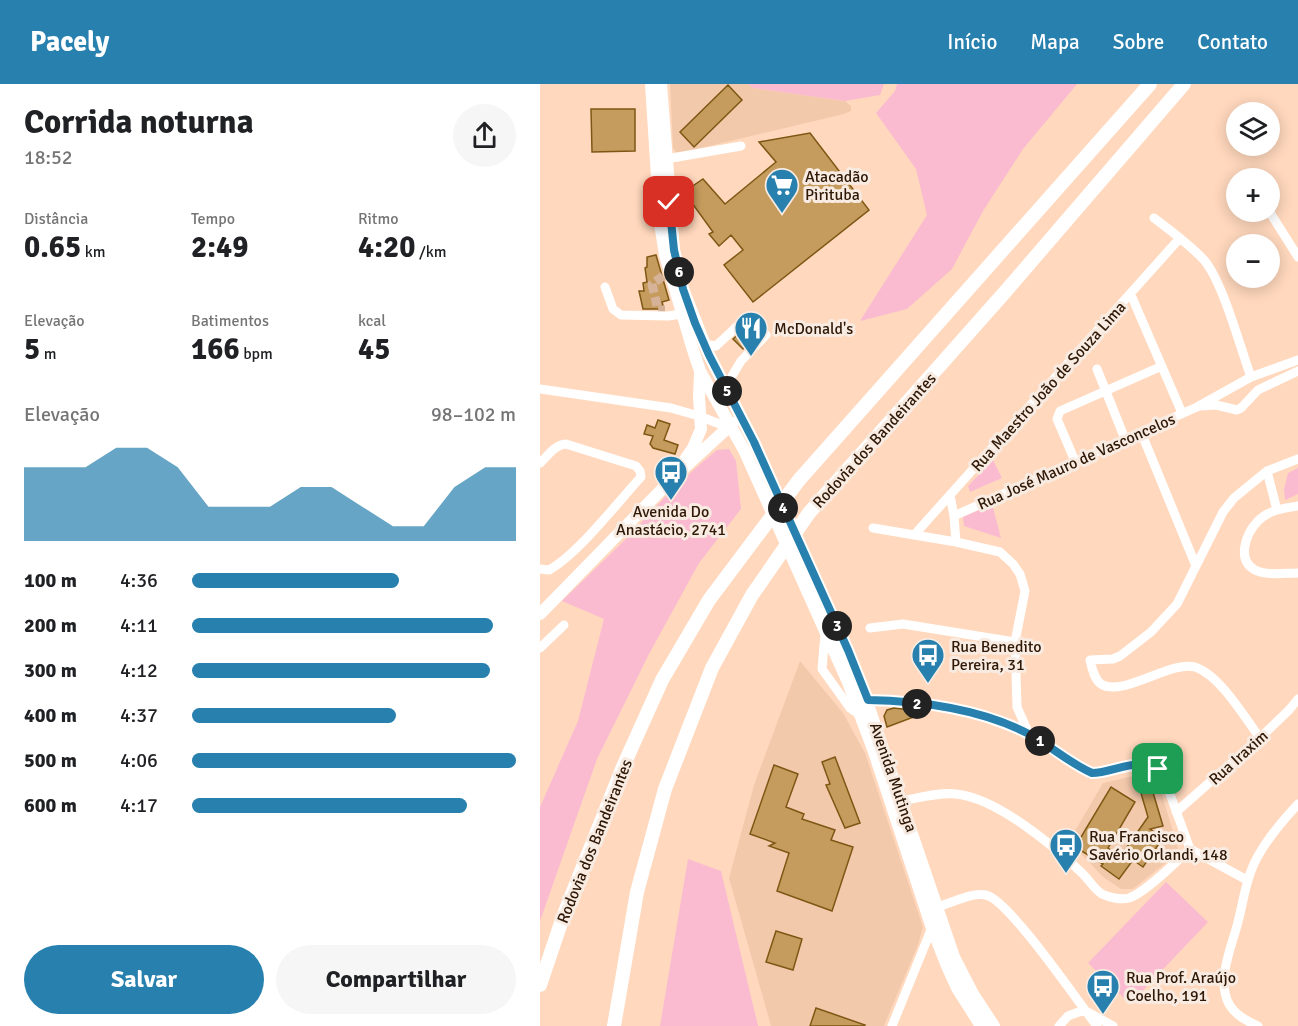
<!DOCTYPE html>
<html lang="pt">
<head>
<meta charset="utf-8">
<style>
  body { margin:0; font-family:Signika,sans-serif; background:#f6f6f6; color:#202124; height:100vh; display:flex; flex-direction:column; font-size:22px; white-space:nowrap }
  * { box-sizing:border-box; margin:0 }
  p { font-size:20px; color:#757577 }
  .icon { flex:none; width:33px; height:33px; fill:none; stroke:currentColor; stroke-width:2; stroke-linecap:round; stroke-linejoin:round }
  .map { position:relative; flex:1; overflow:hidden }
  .details { display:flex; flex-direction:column; background:#fff; width:540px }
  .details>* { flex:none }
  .tools { position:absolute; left:686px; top:18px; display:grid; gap:12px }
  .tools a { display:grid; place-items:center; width:54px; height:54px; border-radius:50%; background:#fff; box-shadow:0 3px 15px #0003; font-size:30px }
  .pin { position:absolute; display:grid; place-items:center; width:51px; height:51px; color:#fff; margin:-26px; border-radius:12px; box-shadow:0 3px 9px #0006 }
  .km { position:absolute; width:30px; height:30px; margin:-15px; border-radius:50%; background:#222; color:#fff; font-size:16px; line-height:30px; text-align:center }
  .round { display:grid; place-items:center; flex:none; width:63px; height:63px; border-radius:32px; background:#f6f6f6 }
  .summary { display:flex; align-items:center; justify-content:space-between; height:102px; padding:0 24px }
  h1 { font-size:33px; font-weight:700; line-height:45px }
  .figures { display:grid; grid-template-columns:repeat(3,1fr); gap:9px; height:102px; padding:6px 24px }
  .figures div { display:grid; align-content:center }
  .figures b { font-size:30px; font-weight:700 }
  .figures small { font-size:16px; font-weight:400 }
  .figures p { font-size:16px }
  .chart { height:168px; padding:12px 24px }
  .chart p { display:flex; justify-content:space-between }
  .chart svg { width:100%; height:108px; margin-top:6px; fill:#2780ae; opacity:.7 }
  .primary-button { display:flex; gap:12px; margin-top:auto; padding:12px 24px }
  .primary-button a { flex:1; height:69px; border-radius:36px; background:#2780ae; color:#fff; font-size:24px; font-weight:700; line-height:69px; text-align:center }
  .primary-button a+a { background:#f6f6f6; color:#202124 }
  ul { padding:0 24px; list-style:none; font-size:20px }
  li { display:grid; grid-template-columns:96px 72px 1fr; align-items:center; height:45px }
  li i { height:15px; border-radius:8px; background:#2780ae }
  header { display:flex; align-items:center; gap:36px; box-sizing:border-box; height:84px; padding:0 30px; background:#2780ae; color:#fff }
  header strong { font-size:28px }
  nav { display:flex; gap:33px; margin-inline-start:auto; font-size:21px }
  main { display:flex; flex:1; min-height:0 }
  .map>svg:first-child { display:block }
  .built { fill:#f3c9ac }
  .green { fill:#fabbd1 }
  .building { fill:#c69c5e; stroke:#7e5714; stroke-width:1.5 }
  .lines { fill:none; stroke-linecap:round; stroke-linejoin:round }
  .minor-tunnel { stroke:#d5b298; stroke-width:9; stroke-dasharray:9 4.5; stroke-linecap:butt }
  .minor { stroke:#fff; stroke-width:9 }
  .major { stroke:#fff; stroke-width:12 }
  .highway { stroke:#fff; stroke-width:14 }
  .route-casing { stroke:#fff; stroke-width:12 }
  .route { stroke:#2780ae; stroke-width:8 }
  .labels { text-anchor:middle; stroke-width:6; stroke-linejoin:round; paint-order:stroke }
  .poi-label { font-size:16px; fill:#2f1806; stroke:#f8ebe2; text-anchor:start }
  .street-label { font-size:16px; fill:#2f1806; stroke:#f8ebe2 }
</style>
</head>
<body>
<header>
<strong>Pacely</strong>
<nav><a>Início</a><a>Mapa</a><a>Sobre</a><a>Contato</a></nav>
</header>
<main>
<section class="details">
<div class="summary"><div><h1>Corrida noturna</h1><p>18:52</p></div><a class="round"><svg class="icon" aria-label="share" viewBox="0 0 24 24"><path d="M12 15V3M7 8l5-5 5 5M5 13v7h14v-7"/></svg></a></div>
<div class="figures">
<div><p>Distância</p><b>0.65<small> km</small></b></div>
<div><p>Tempo</p><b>2:49</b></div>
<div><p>Ritmo</p><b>4:20<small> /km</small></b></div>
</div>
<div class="figures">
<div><p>Elevação</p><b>5<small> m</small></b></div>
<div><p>Batimentos</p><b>166<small> bpm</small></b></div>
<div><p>kcal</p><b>45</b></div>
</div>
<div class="chart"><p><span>Elevação</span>98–102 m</p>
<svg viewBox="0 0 160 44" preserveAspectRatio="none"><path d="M0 44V14L10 14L20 14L30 6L40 6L50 14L60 30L70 30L80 30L90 22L100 22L110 30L120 38L130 38L140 22L150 14L160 14V44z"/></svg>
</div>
<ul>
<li><b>100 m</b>4:36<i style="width:64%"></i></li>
<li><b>200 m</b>4:11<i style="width:93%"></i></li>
<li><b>300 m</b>4:12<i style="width:92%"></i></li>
<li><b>400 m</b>4:37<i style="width:63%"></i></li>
<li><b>500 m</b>4:06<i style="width:100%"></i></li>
<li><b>600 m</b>4:17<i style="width:85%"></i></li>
</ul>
<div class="primary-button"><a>Salvar</a><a>Compartilhar</a></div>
</section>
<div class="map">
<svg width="758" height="942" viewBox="0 0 758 942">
  <rect width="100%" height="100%" fill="#ffd8bd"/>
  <path class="built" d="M130 0H208L213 4 305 17 311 22V27L304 30 140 69 136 68 133 64Z
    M260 577 303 629 325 669 383 843 378 861 344 942H231L189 794 214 701Z
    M606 689 618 697 639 768 593 805H581L563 793 529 757 563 699Z"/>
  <path class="green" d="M208 0H344L340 11 305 17 213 4Z
    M357 0H537L483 65 443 127 412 185 367 225 320 237 387 131 376 85 336 29 355 7Z
    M189 365 196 377 201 425 159 479 109 570 57 675 0 837V723L38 637 64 535 22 517 88 453 125 413 158 382 177 366Z
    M453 376 462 394 430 408 428 402Z
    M758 384V410L745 416 744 405 748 389Z
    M452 420 461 454 424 442 423 433Z
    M148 775 181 787 218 942H120Z
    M626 798 668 838 590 920 548 879Z"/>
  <path class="building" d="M188 1 202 16 154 63 140 48Z
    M51 25H95V67L52 68Z
    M270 49 329 126 213 218 184 181 203 166 191 151 179 162 169 150 173 148 144 108 163 95 185 120 236 78 219 58Z
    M116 171 129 216 122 218 124 225H103L99 207H104L103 199 107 198 105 184 107 183V173Z
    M203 246 212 255 203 265 193 255Z
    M118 336 130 340 124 356 138 361 135 370 113 364 110 360 113 352 104 350 107 341 115 344Z
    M354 624 379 627V631L347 643 344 632 347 626Z
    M295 673 320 739 305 744 286 701 290 700 282 678Z
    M234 681 258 690 246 723 264 730 262 735 295 746 291 756 313 763 292 827 237 807 249 769 229 762 235 759 210 750Z
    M609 695 623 742 610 745 623 754 603 783 593 776 579 795 561 782 563 780 535 763 571 703 595 718 568 764 580 773 608 733 598 699Z
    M236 847 262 855 253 886 226 878Z
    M276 924 325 941 324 942H270Z"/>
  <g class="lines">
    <path class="minor-tunnel" d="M123 192 112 200 118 226H125"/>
    <path class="minor" d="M126 75 201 62
      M729 127 758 173
      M614 134C631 147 649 160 664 176 683 198 700 263 711 293
      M65 203 73 225 81 231 128 232 142 230
      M591 211 642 329
      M164 260 176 262 208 232 226 251 201 277 192 292
      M557 285 585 355
      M0 305 131 324 159 332 190 344
      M662 322 676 321 697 326 701 324 718 306 758 287
      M601 348 656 482
      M535 377 517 335 520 327 622 282
      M0 379C8 372 14 361 26 360L96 382 100 387 101 393C77 419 38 470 9 486L0 485
      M727 387 737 426
      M410 411 414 432 416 458
      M758 422C745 424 728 426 718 437 706 449 696 476 715 486 727 492 745 489 758 489
      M414 432 657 323 711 293 758 276
      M333 444 416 458 460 468 473 480 480 490 485 507 475 558 477 623 489 650
      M375 450 640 154
      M330 544 363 540 475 558
      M285 550 282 585 310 624 320 631
      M0 564 24 541
      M322 616H341L401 623 441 632 489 650 552 689H562L604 680 612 681 618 685 623 691 650 765 707 796
      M720 654C705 634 680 591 655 583 631 576 582 614 561 600 554 595 552 584 550 576L573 575 580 572 611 548 637 520 683 428 694 414 727 387 758 375
      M358 714 362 717C379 714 399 708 416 710 457 714 514 762 543 790 549 796 555 806 562 810 570 814 581 816 589 814 605 809 637 777 650 765
      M636 728 720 654 749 626 758 615
      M396 828 397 823C412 819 431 808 446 811 469 816 538 918 557 942
      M352 942 393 841
      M519 942 528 932 544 926 573 942
      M718 942C707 937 695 931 689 920 676 896 692 862 698 838 704 815 706 793 718 772 728 754 744 735 758 720"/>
    <path class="major" d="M111 0 120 139 125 171 152 263 160 287 204 366 307 596 334 668 392 844 407 882 417 904 441 942
      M121 0 134 166 143 205 169 271 214 358 321 600 414 873 433 910 454 942
      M142 380 153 364 161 345 159 313 160 288
      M0 530 133 394 193 339"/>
    <path class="highway" d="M0 901 24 830 82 685 122 596 169 516 259 396 610 0
      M74 942 97 808 125 705 172 584 212 511 269 429 465 208 644 0"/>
  </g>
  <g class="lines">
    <defs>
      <path id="route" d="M129 118 134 166 143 205 155 239 169 271 214 358 308 566 328 616C381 617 441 625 489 650 511 662 529 679 552 689 573 689 599 672 618 685"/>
    </defs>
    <use href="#route" class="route-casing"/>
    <use href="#route" class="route"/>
  </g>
  <defs>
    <symbol id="supermarket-pin" viewBox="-11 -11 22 30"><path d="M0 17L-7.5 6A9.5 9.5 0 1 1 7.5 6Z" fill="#2780ae" stroke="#f8ebe2"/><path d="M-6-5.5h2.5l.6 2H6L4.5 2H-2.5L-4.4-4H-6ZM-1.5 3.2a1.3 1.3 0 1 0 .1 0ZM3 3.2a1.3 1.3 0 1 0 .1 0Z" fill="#fff"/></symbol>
    <symbol id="restaurant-pin" viewBox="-11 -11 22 30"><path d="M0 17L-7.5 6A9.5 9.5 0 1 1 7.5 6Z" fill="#2780ae" stroke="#f8ebe2"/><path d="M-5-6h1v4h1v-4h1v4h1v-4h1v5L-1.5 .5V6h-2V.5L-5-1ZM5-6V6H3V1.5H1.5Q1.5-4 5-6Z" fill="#fff"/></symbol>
    <symbol id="bus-pin" viewBox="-11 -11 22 30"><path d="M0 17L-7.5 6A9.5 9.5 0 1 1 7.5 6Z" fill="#2780ae" stroke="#f8ebe2"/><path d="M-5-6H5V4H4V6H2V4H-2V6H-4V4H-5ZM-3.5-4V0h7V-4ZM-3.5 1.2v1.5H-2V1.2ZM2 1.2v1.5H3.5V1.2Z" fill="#fff"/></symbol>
  </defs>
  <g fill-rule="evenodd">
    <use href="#supermarket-pin" x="223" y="82" width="38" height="52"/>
    <use href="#restaurant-pin" x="192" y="225" width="38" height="52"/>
    <use href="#bus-pin" x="112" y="369" width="38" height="52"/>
    <use href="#bus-pin" x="369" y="552" width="38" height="52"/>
    <use href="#bus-pin" x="507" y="742" width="38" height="52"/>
    <use href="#bus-pin" x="544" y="883" width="38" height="52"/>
  </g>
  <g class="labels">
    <g class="poi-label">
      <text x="265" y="98">Atacadão<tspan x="265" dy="18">Pirituba</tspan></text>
      <text x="234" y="250">McDonald's</text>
      <text x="131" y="433" text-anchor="middle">Avenida Do<tspan x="131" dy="18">Anastácio, 2741</tspan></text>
      <text x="411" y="568">Rua Benedito<tspan x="411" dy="18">Pereira, 31</tspan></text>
      <text x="549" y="758">Rua Francisco<tspan x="549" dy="18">Savério Orlandi, 148</tspan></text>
      <text x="586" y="899">Rua Prof. Araújo<tspan x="586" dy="18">Coelho, 191</tspan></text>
    </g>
    <g class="street-label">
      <text transform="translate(508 302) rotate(-48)" y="6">Rua Maestro João de Souza Lima</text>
      <text transform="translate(334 356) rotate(-48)" y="6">Rodovia dos Bandeirantes</text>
      <text transform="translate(536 377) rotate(-24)" y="6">Rua José Mauro de Vasconcelos</text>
      <text transform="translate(698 673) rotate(-42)" y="6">Rua Iraxim</text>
      <text transform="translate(354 693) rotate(71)" y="6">Avenida Mutinga</text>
      <text transform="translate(54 757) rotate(-68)" y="6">Rodovia dos Bandeirantes</text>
    </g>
  </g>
</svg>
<div class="tools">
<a><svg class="icon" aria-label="layers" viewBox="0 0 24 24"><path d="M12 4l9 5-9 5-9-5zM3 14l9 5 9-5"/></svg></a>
<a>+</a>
<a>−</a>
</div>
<div class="pin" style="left:618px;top:685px;background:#1e9e55"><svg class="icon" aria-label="arrive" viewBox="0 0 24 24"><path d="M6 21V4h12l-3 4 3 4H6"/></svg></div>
<div class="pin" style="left:129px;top:118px;background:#d93025"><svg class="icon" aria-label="check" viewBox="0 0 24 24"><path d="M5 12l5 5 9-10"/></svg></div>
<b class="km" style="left:500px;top:657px">1</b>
<b class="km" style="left:377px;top:620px">2</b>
<b class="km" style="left:297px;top:542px">3</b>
<b class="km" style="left:243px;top:424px">4</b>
<b class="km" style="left:187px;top:307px">5</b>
<b class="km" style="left:139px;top:188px">6</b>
</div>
</main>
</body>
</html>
